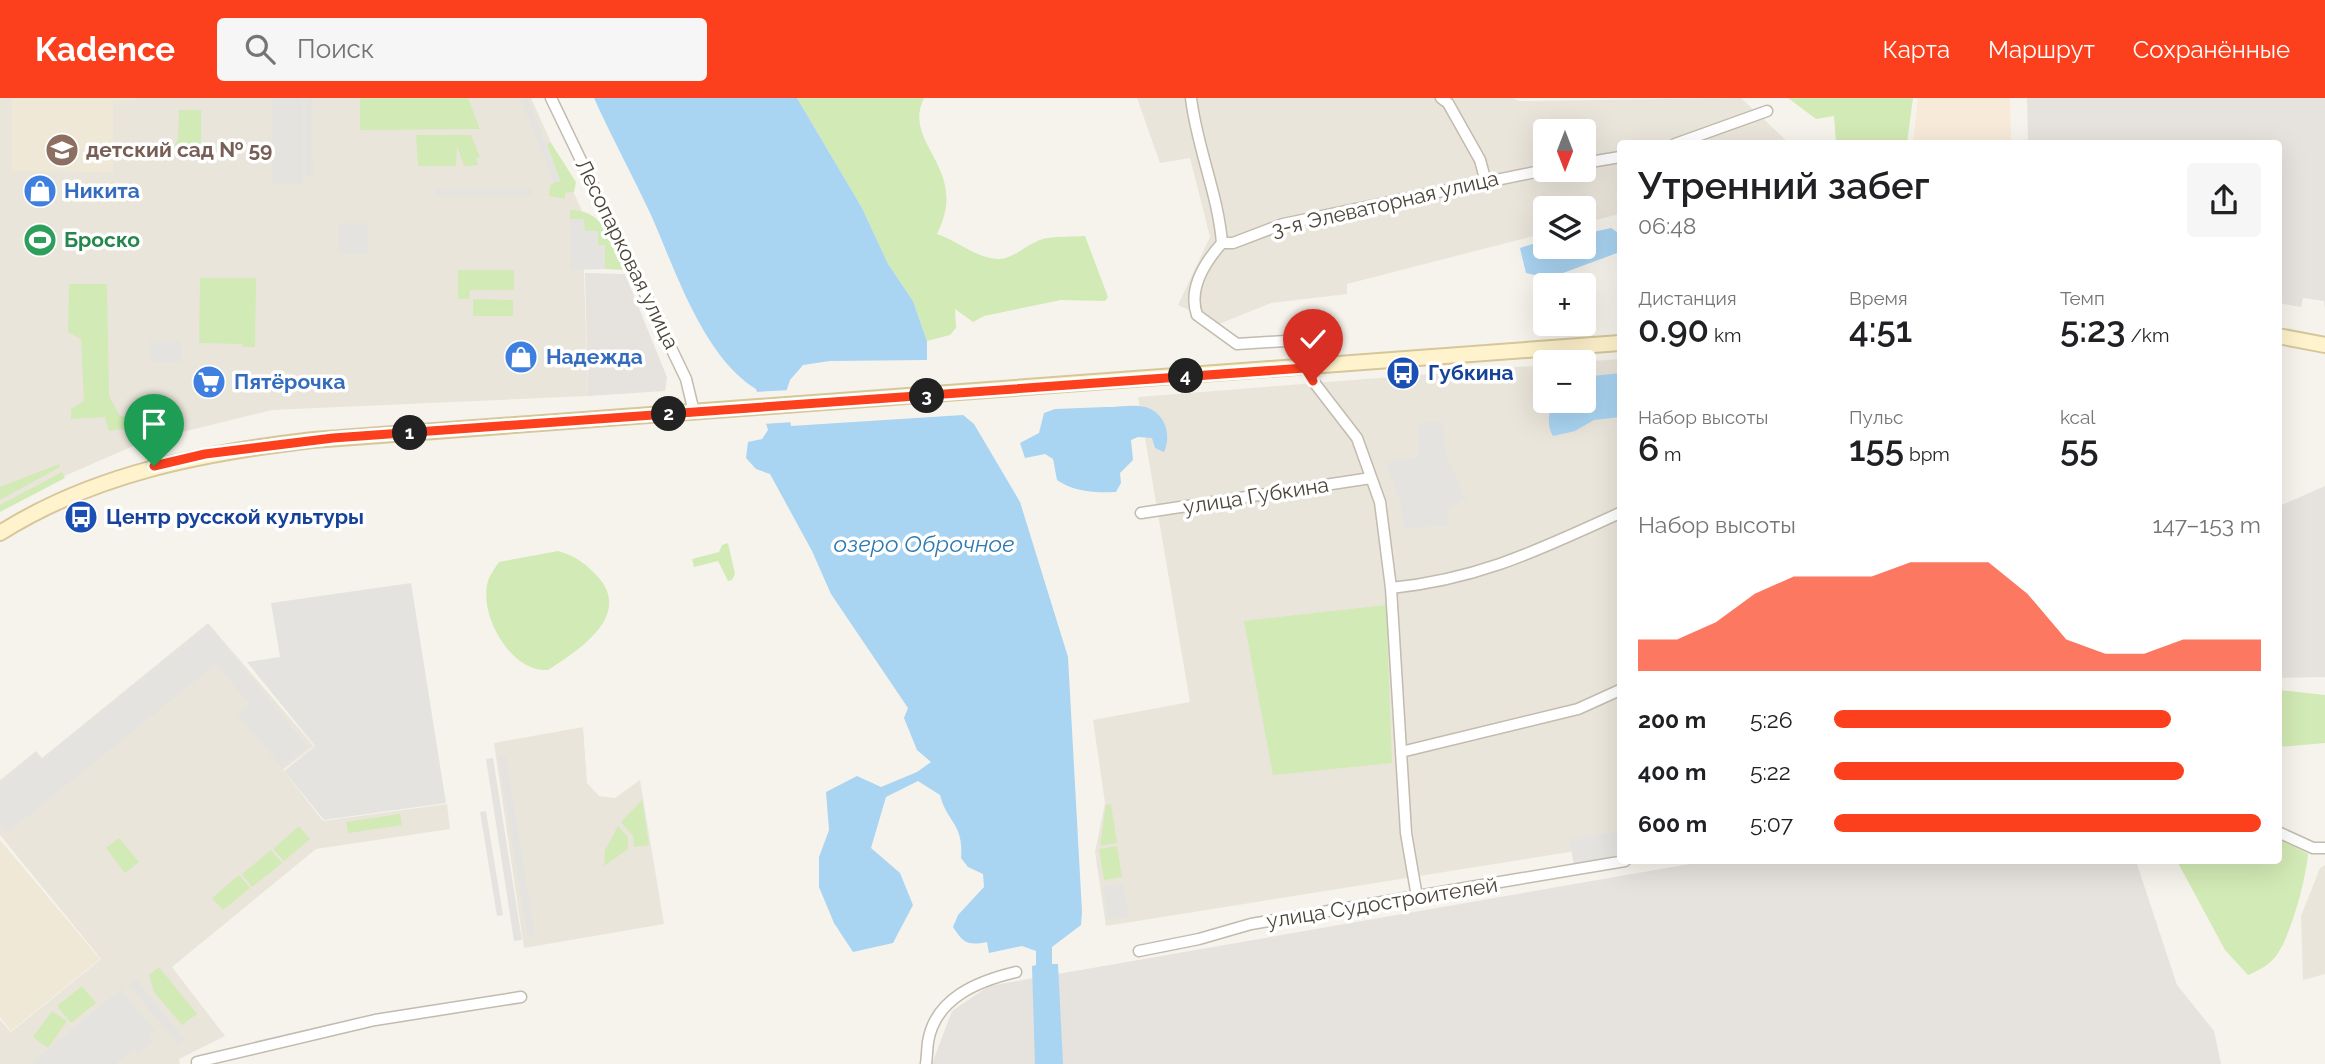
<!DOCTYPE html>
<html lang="ru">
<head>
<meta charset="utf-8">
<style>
  body { margin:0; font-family:Raleway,sans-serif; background:#f6f6f6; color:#202124; height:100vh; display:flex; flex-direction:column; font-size:26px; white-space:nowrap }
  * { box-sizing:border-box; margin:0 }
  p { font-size:23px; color:#757577 }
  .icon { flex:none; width:38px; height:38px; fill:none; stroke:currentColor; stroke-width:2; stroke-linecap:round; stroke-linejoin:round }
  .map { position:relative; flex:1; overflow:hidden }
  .sheet { position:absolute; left:1617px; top:42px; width:665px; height:724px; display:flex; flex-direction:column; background:#fff; border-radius:7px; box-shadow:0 7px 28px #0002 }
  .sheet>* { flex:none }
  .needle { width:46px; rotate:180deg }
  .buttons { position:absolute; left:1533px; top:21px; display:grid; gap:14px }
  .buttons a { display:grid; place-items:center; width:63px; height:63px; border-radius:7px; background:#fff; box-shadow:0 7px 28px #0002; font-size:35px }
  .pin { position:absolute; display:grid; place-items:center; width:60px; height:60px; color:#fff; margin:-72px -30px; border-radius:50% 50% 50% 0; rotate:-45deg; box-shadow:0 0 7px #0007 }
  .pin .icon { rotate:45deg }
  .km { position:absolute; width:35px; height:35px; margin:-18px; border-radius:50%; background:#222; color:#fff; font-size:19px; line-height:35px; text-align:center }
  .round { display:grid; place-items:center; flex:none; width:74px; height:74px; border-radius:7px; background:#f6f6f6 }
  .summary { display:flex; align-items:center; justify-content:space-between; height:119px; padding:0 21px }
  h1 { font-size:38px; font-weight:600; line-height:52px }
  .figures { display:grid; grid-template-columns:repeat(3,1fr); gap:10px; height:119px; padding:7px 21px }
  .figures div { display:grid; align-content:center }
  .figures b { font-size:35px; font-weight:600 }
  .figures small { font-size:19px; font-weight:400 }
  .figures p { font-size:19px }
  .chart { height:196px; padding:14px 21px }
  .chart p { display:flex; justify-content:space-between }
  .chart svg { width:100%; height:126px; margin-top:7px; fill:#fc3f1d; opacity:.7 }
  ul { padding:0 21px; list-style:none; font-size:23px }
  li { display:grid; grid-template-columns:112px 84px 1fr; align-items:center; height:52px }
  li i { height:18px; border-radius:9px; background:#fc3f1d }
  header { display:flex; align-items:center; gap:42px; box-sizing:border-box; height:98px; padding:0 35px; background:#fc3f1d; color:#fff }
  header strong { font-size:33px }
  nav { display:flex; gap:38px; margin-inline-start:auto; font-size:24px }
  .search { width:490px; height:63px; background:#f6f6f6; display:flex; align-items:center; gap:18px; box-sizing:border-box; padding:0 24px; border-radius:7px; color:#757577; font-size:26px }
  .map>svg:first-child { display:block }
  .residential { fill:#eae5da; fill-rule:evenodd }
  .commercial { fill:#f7ead8 }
  .industrial { fill:#e6e2dd }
  .education { fill:#efe8d6 }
  .green { fill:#d2eab5 }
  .parking { fill:#e5e3e0 }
  .water { fill:#a9d4f2 }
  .pier { fill:#f6f3ec }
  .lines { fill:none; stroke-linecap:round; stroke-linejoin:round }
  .minor-casing { stroke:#c2bbae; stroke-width:13 }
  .secondary-casing { stroke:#d6c79b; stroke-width:18 }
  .minor { stroke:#fff; stroke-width:10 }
  .secondary { stroke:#fff3cd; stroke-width:14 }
  .route-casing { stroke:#fff; stroke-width:14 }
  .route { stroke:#fc3f1d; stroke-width:9 }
  .labels { text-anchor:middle; stroke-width:7; stroke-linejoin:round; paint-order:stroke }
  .education-label { font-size:21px; font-weight:bold; fill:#785e54; stroke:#fff; text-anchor:start }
  .shop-label { font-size:21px; font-weight:bold; fill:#366cbe; stroke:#fff; text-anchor:start }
  .street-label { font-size:21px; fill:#4b4439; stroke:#fff }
  .leisure-label { font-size:21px; font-weight:bold; fill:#27864d; stroke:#fff; text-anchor:start }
  .transit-label { font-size:21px; font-weight:bold; fill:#164399; stroke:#fff; text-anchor:start }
  .water-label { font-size:23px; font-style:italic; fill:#2e7ab2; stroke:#fff }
</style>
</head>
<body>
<header>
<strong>Kadence</strong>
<div class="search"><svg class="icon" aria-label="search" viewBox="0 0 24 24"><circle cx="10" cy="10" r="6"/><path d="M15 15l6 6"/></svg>Поиск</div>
<nav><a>Карта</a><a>Маршрут</a><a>Сохранённые</a></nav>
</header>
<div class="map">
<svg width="2325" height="966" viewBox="0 0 2325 966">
  <rect width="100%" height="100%" fill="#f6f3ec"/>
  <path class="residential" d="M0 0H531L582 113 588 298 272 312 145 343 30 393 0 412Z
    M1137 0H1512L1520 3 1741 0 1789 45 1620 46V119L1619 116 1584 125V110H1545V135L1347 186V196L1271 205 1219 226 1178 207 1210 139 1190 60 1160 65ZM1545 33H1584V72H1545Z
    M1620 261V746L1106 828 1095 754 1105 705 1093 622 1190 604 1138 299 1545 267V303H1584V264H1581Z
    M208 525 314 648 283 672 323 723 447 706 450 731 316 751 172 869 225 938 179 961 180 966H0V922L11 934 101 861 0 737V682L36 653 42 660Z
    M583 629 587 685 599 698 615 700 640 682 664 826 524 850 494 645Z
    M2325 767V876L2303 882 2301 818 2320 770Z"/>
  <path class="commercial" d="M1918 0H2010L2011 45 1913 46Z"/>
  <path class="industrial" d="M2027 0H2325V211L2324 203 2303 200 2301 209 2279 205 2278 46 2028 45Z
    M585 175 625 176 667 279 665 293 588 298Z
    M2325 388V579L2279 580V400L2282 407Z
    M1707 763H2136L2177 887 2214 933 2221 966H932L952 913 989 888Z"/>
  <path class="education" d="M12 0H137V3H113V74L12 73Z
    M0 742 100 861 11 933 0 919Z"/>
  <path class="green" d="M360 0H468L480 31 360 32Z
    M797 0H924C901 46 971 70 937 136 958 143 974 159 997 161 1014 162 1029 143 1047 140 1059 138 1073 139 1085 138L1108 199 1105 203 1061 202 984 218 973 224 955 211 956 230 950 237 927 243 913 203 888 166 862 110Z
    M1788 0H1913L1907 45H1836L1834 18 1816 21Z
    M179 12H201V48H174L178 41Z
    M416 37H471L480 59 476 61 478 67 464 68 457 48 456 68H418Z
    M551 45 576 84 574 94 565 95V101L549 98 550 87 560 82 547 46Z
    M570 112C606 112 610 144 624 172L605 171V147H598L570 121Z
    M458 172H514V192H470L469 201H458Z
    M200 180H256L255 249H242V246L199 245Z
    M69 186H107L109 298 120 318 149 321V327L109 333 105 319 71 321V311L84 303 81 241 68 234Z
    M473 201 513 202V218H473Z
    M59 366 60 369 0 402V389Z
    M62 374 65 380 0 414V407Z
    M728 445 735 476 732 482 728 483 718 463 694 469 692 461 719 454 722 447Z
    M558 453C576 458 586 466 599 480 632 519 577 553 548 572 511 575 478 516 488 483 490 477 495 470 499 464Z
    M1386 507 1392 665 1273 677 1244 523Z
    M2279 592 2325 597V645L2279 649Z
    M642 702 649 747 634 749 633 738 621 724Z
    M1111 706 1117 745 1100 748 1106 707Z
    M400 716 402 727 348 735 346 724Z
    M299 728 310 741 284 763 273 751Z
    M618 728 628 739V751L604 768 605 752Z
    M119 740 139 764 125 775 106 750Z
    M2279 741 2308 756C2306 781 2291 838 2276 858 2269 867 2258 873 2248 877L2225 852 2177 763H2278Z
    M1117 748 1122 779 1104 782 1099 751Z
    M271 752 282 765 252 789 242 776Z
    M239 777 250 790 223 812 212 800Z
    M159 869 197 916 182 927 154 894 149 877Z
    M82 888 96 905 71 925 57 908Z
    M52 913 67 923 48 950 33 939Z"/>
  <path class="parking" d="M272 0H303V86H272Z
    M305 0H312L313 78H305Z
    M520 0H528L560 83 554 85Z
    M435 91H532V98H435Z
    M570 121H584L585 133H598V147H605V171L571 172Z
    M339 125H368V156H339Z
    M150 243H181V264H150Z
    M1443 324 1445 354 1466 402 1448 410 1449 427 1404 431 1400 402 1385 363 1419 360 1418 325Z
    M411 485 446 705 324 722 284 673 315 648 247 564 280 559 271 505Z
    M208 526 308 649 282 670 237 616 249 606 216 566 7 735 0 726V684L36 654 42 661Z
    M506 658 535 838 528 839 498 659Z
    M493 660 522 842 514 843 486 661Z
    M486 713 503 817 497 818 480 714Z
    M1620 733V763L1575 772 1569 741Z
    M1123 786 1129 819 1108 822 1103 789Z
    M136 881 185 942 178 947 129 887Z
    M121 891 155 933 149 938 153 944 138 956 134 951 116 966H30Z"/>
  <path class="water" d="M594 0H797L862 110 888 166 913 203 927 243V262L830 263 803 267 790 282 786 294 791 328 963 317 974 326 1020 404 1068 559 1082 814 1081 827 1052 849V866H1058L1063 966H1035L1032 868 1036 867V853L1022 848 989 855 987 844C968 848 963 845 953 829L958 817 984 789 983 776 968 769 961 760C964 725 947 725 940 697L918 683 886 699 871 750 900 775 913 807 893 845 853 854 834 825 819 789V759L829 732 826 694 857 678 881 689 917 674 931 664 917 652 904 620 908 610 831 496 812 453 770 376 756 371 746 360 748 344 762 341 768 332 756 291C703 259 675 171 651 117 633 78 612 40 594 0Z
    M1611 130 1620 136 1617 155 1555 178 1544 179 1526 175 1520 150 1545 142V149H1584V136Z
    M1620 275V319L1594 322 1575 333 1553 338C1546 327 1549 314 1553 303H1584V279Z
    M1106 309C1118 309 1133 306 1145 309 1165 314 1172 337 1164 354L1155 350 1152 340 1138 339 1131 342 1133 362 1120 375 1121 385 1116 394C1097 395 1073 394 1057 382L1053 361 1045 356 1025 360 1020 345 1039 335 1044 315 1055 311Z"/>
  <path class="pier" d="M790 292 794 324 763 326 754 294Z"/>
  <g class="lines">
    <defs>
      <path id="minor" d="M551 0 686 281 694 314
        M1191 0C1197 50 1218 96 1222 145
        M1441 0 1448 5 1480 62 1486 84
        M1675 46 1767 13
        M1584 65 1620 59
        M1141 415 1371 380
        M1391 490C1481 481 1540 451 1620 415
        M1401 654 1578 611 1620 592
        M2278 734 2313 750H2325
        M1417 799 1406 735 1391 490 1380 404 1357 340 1313 283 1295 245 1285 243 1237 246 1197 217C1188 191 1205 164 1222 145H1233L1283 126 1545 72
        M1139 853 1199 841 1251 826 1625 763
        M197 964 375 922 521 899
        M926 966C927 959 927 952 928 944 935 900 978 883 1016 874"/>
      <path id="secondary" d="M2278 238 2325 247
        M0 435C95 375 203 355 313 342L1620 245"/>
    </defs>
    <use href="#minor" class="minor-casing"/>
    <use href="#secondary" class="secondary-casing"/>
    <use href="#minor" class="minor"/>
    <use href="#secondary" class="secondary"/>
  </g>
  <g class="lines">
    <defs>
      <path id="route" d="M154 368 205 356 333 340 1305 270 1313 283"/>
    </defs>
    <use href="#route" class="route-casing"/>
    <use href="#route" class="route"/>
  </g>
  <defs>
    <symbol id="school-disc" viewBox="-11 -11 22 22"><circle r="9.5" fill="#8d6e63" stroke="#fff"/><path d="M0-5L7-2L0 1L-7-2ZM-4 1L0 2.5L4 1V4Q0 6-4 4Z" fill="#fff"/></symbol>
    <symbol id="shop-disc" viewBox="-11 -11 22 22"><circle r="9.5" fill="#3f7fe0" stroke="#fff"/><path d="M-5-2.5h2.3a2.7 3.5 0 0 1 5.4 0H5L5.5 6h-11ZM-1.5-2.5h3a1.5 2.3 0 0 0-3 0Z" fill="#fff"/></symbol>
    <symbol id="stadium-disc" viewBox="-11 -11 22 22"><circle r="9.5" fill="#2e9e5b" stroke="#fff"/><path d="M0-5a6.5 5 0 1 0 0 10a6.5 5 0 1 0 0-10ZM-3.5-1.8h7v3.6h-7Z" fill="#fff"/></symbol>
    <symbol id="bus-disc" viewBox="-11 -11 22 22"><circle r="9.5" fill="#1a4fb4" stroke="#fff"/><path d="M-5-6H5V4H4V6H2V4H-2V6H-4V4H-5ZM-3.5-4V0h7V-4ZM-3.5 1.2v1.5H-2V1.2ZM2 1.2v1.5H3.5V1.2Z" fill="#fff"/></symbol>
    <symbol id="supermarket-disc" viewBox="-11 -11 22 22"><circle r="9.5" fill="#3f7fe0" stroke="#fff"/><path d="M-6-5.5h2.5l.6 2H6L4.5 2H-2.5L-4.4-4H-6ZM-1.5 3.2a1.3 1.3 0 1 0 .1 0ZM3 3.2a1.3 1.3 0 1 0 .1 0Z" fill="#fff"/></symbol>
  </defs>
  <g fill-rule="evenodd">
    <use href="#school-disc" x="43" y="33" width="38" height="38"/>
    <use href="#shop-disc" x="21" y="74" width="38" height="38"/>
    <use href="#stadium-disc" x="21" y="123" width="38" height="38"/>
    <use href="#shop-disc" x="502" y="240" width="38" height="38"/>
    <use href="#bus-disc" x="1384" y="256" width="38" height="38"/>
    <use href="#supermarket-disc" x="190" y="265" width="38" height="38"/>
    <use href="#bus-disc" x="62" y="400" width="38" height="38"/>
  </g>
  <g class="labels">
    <g class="education-label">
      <text x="86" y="59">детский сад № 59</text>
    </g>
    <g class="shop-label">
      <text x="64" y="100">Никита</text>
      <text x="546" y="266">Надежда</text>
      <text x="234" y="291">Пятёрочка</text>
    </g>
    <g class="street-label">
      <text transform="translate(1385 106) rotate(-13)" y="7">3-я Элеваторная улица</text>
      <text transform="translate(627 156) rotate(64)" y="7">Лесопарковая улица</text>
      <text transform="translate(1256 398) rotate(-9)" y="7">улица Губкина</text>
      <text transform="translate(1382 805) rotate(-9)" y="7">улица Судостроителей</text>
    </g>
    <g class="leisure-label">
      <text x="64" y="149">Броско</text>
    </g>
    <g class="transit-label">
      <text x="1428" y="282">Губкина</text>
      <text x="106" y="426">Центр русской культуры</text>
    </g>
    <g class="water-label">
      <text x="924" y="454">озеро Оброчное</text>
    </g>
  </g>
</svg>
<div class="buttons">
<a><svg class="needle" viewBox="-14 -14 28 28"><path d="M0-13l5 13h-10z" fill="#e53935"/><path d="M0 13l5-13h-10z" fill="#757577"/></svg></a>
<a><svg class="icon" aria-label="layers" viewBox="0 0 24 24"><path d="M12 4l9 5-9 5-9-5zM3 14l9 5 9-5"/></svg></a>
<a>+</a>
<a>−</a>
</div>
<div class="pin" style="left:154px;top:368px;background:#1e9e55"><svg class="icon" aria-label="arrive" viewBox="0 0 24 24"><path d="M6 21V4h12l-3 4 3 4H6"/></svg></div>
<div class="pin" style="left:1313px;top:283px;background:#d93025"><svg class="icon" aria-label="check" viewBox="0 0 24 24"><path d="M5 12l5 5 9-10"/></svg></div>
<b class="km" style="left:410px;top:335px">1</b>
<b class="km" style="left:669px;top:316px">2</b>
<b class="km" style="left:927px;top:298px">3</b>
<b class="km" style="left:1186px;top:278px">4</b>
<section class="sheet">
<div class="summary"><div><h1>Утренний забег</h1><p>06:48</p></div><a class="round"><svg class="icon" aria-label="share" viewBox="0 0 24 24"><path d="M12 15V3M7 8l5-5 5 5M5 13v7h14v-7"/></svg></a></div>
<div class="figures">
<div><p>Дистанция</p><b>0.90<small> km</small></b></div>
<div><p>Время</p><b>4:51</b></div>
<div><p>Темп</p><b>5:23<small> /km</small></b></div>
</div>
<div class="figures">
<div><p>Набор высоты</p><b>6<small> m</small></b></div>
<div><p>Пульс</p><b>155<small> bpm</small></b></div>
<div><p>kcal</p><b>55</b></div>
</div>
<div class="chart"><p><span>Набор высоты</span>147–153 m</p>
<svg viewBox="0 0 160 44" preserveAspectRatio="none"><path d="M0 44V33L10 33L20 27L30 17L40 11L50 11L60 11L70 6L80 6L90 6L100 17L110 33L120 38L130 38L140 33L150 33L160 33V44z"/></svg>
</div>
<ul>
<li><b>200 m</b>5:26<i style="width:79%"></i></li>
<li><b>400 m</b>5:22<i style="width:82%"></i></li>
<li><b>600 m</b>5:07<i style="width:100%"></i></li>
</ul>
</section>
</div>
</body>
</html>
